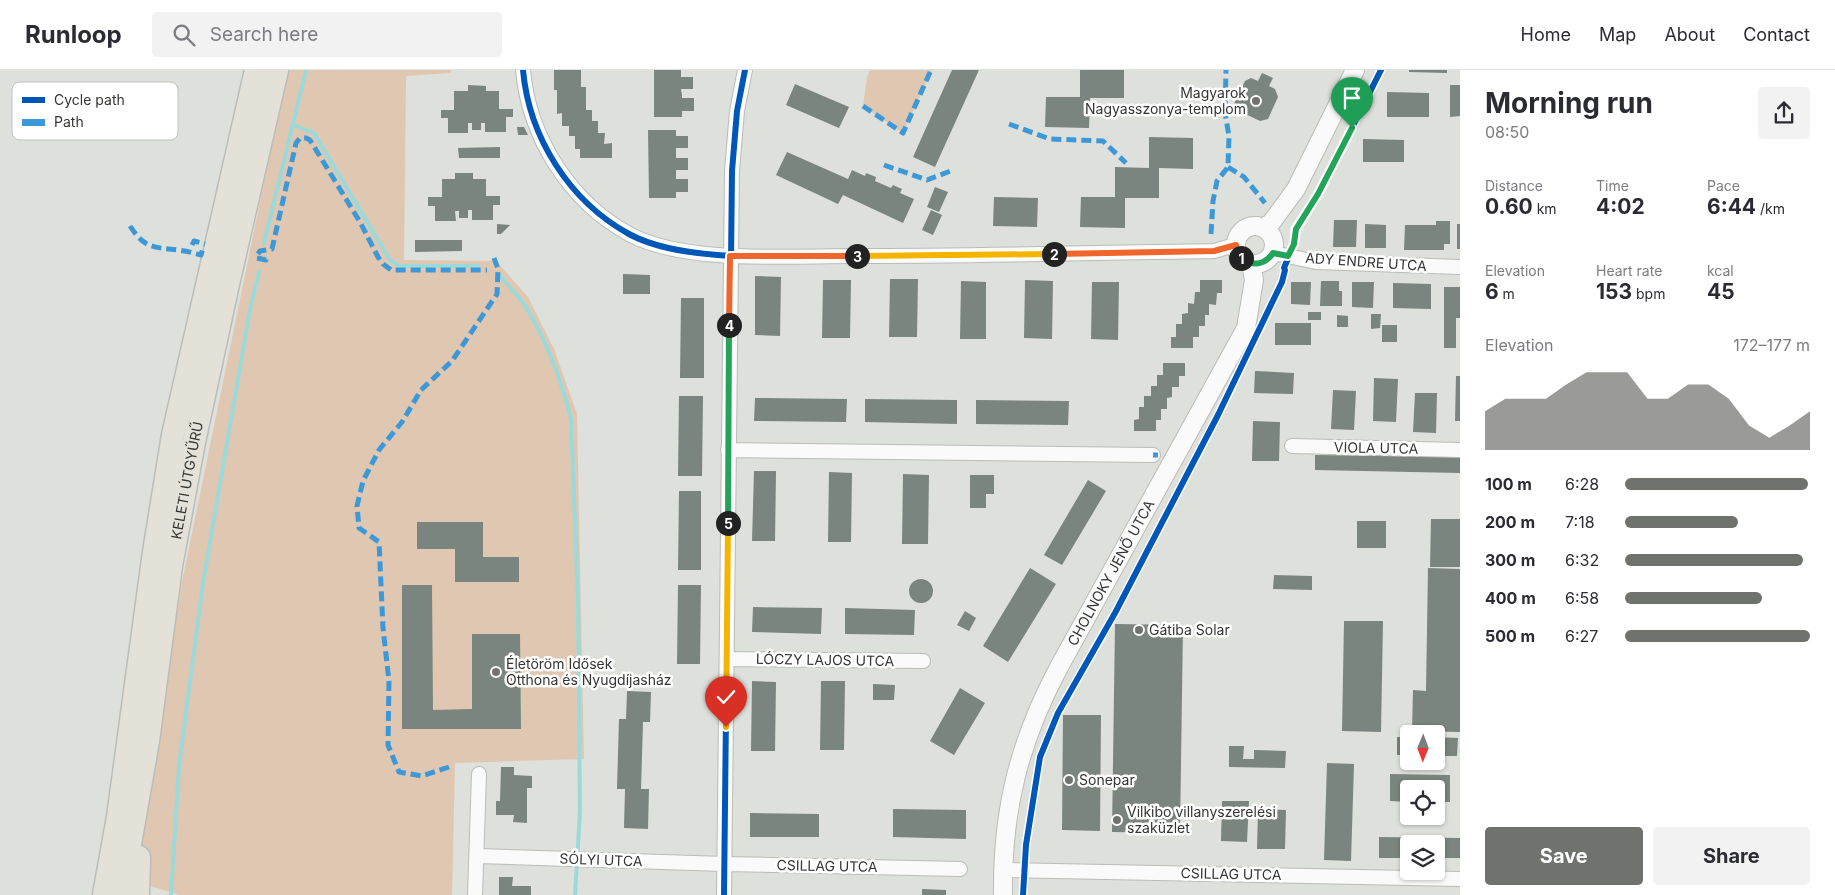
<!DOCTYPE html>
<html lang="en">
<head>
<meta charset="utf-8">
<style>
  body { margin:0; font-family:Inter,sans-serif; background:#f2f2f3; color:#2b2b33; height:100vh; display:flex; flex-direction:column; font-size:19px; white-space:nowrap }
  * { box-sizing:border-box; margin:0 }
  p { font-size:16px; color:#7c7c81 }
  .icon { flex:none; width:28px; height:28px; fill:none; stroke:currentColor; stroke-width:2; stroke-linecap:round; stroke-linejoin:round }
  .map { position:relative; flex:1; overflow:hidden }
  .sheet { display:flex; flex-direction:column; background:#fff; width:375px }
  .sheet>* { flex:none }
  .needle { width:32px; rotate:181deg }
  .fabs { position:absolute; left:1400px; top:655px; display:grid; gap:10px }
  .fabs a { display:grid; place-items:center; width:45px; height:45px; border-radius:5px; background:#fff; box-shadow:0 1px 4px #0004; font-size:25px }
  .pin { position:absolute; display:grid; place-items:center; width:42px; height:42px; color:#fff; margin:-51px -21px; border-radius:50% 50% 50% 0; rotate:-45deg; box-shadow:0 0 5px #0007 }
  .pin .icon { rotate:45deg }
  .km { position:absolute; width:25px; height:25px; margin:-12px; border-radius:50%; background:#222; color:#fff; font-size:14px; line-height:25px; text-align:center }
  .round { display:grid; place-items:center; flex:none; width:52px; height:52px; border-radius:5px; background:#f2f2f3 }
  .headline { display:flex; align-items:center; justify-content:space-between; height:85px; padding:0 25px }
  h1 { font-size:28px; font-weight:700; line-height:38px }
  .stats { display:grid; grid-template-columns:repeat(3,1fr); gap:8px; height:85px; padding:5px 25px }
  .stats div { display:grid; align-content:center }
  .stats b { font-size:21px; font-weight:700 }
  .stats small { font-size:14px; font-weight:400 }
  .stats p { font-size:14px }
  .chart { height:140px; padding:10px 25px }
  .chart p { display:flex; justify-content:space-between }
  .chart svg { width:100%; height:90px; margin-top:5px; fill:#70726e; opacity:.7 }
  .button { display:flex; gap:10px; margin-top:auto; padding:10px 25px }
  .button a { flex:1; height:58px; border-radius:5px; background:#70726e; color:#fff; font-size:20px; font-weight:700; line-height:58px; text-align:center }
  .button a+a { background:#f2f2f3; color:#2b2b33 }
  ul { padding:0 25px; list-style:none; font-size:16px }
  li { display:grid; grid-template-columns:80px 60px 1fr; align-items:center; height:38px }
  li i { height:12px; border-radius:6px; background:#70726e }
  header { display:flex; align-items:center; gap:30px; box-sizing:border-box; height:70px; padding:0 25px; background:#fff; border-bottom:1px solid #e1e1e2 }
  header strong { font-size:24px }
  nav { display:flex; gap:28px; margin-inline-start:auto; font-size:18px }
  .search { width:350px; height:45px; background:#f2f2f3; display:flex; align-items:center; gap:12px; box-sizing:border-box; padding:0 18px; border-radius:5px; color:#7c7c81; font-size:19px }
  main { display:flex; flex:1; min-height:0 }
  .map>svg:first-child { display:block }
  .green { fill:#e0c7b1 }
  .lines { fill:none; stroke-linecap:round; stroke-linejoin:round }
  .stream { stroke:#9cdada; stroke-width:4 }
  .building { fill:#79857e }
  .minor-casing { stroke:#bbbcb8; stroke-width:16 }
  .tertiary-casing { stroke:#bbbcb8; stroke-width:20 }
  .primary-casing { stroke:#bbbdba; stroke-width:25 }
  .minor { stroke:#fafafa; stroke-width:14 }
  .tertiary { stroke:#fafafa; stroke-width:18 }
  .primary { stroke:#e4e2d8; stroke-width:22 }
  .quiet { stroke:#3d98d8; stroke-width:5; stroke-dasharray:10 5; stroke-linecap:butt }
  .cycleway-casing { stroke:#fff; stroke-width:9 }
  .cycleway { stroke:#0057b8; stroke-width:6 }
  .split-1-casing { stroke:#fff; stroke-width:10 }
  .split-2-casing { stroke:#fff; stroke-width:10 }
  .split-3-casing { stroke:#fff; stroke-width:10 }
  .split-4-casing { stroke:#fff; stroke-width:10 }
  .split-5-casing { stroke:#fff; stroke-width:10 }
  .split-6-casing { stroke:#fff; stroke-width:10 }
  .split-1 { stroke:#22a559; stroke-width:6 }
  .split-2 { stroke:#f0652b; stroke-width:6 }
  .split-3 { stroke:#f5b400; stroke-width:6 }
  .split-4 { stroke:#f0652b; stroke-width:6 }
  .split-5 { stroke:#22a559; stroke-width:6 }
  .split-6 { stroke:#f5b400; stroke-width:6 }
  .poi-dot { fill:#70726e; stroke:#fff; stroke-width:2 }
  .labels { text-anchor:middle; stroke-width:5; stroke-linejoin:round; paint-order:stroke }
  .poi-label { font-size:14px; fill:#343633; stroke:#fff; text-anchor:start }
  .street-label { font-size:14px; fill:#343633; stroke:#fff }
  .key { fill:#fff; stroke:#c2c3c2; stroke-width:1 }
  .key-label { font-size:14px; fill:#343633 }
</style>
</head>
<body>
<header>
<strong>Runloop</strong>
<div class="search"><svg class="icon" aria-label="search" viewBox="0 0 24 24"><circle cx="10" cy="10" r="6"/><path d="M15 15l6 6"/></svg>Search here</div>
<nav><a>Home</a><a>Map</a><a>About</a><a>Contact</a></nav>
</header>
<main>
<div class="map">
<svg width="1460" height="825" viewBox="0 0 1460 825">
  <rect width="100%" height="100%" fill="#dee0db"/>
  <path class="green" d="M287 0H451V3L406 6 404 190 496 191 528 227 554 279 577 344 584 689 455 693 452 825H180L134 811 182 512Z
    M870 0H932L903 63 863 36 867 7Z"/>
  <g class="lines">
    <path class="stream" d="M293 55 314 63 390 190 399 196H478
      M264 173 306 0
      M500 206C509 217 520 227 527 239 548 273 561 310 571 349L578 532 580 741 575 825
      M171 825 179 696 203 513 250 239 259 202"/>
  </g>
  <path class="building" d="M554 0H581V17H586V40H592V51H598V63H605L604 74 612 73V88H580V79H575V66H569V56H562V43L557 44V20H554Z
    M654 0H681V7H693V19H681L682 25V28H694V41H682V47H654Z
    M952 0H979L935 97 913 87Z
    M1080 0H1124V28H1090L1089 58 1045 57 1046 27H1080Z
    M1409 0H1447V3L1409 2Z
    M1262 3 1273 8 1269 16 1275 19 1278 27 1268 49 1260 51 1237 40 1234 34 1245 11 1251 8 1258 11Z
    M795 14 849 37 839 58 786 35Z
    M468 15 486 16V21H499V39H513V47H506V62H485V53H481V60H472V53H468V63H448V48H441V40H454V21H468Z
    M1450 15H1460V46L1450 47Z
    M1387 22 1429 23V47H1387Z
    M517 57H524L528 65H518Z
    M648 60H676V66H688V78H676V88H688V100H676V109H688V122H676V128H649Z
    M1149 67 1193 68V99L1159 98V128H1125V158L1080 157 1081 127H1115V97L1149 98Z
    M1363 69 1404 70V92H1363Z
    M500 77V88H459L458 78Z
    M787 82 848 109 852 100 865 106 866 103 876 107 875 111 891 118 893 115 902 119 900 123 914 129 903 153 843 125 838 134 776 105Z
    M455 103H473V109H486V126H500V135H493V150H472V140H468V148H459V141H455L456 151H435V136H428V127H442V109H455Z
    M935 117 948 122 939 142 927 137Z
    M994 127 1038 128 1037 157 993 156Z
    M931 140 942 145 933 165 922 160Z
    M1334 150H1357L1356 177H1333Z
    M1436 151H1450V174H1444V180H1404L1405 155H1436Z
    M497 154 510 155 501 164H497Z
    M1365 154 1386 155V178H1365Z
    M1457 154H1460V179H1457Z
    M415 170H462V181L415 182Z
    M623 204 650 205V224H623Z
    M755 206 781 207 780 266 755 265Z
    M890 209H918L917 267H889Z
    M823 210H851L850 268H822Z
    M1025 210 1053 211 1052 269 1024 268Z
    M1200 210H1222V223H1217L1216 235 1209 234V245H1205V256H1199V267H1193V278H1171V267H1176V254H1182V244L1188 243V233L1194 234 1195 222H1200Z
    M961 211 986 212V269H960Z
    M1321 211H1339V221H1342V236H1320Z
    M1092 212H1119L1118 270 1091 269Z
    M1291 212H1311L1310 235 1291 234Z
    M1352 212H1374L1373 238 1352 237Z
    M1393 213 1431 214V239L1393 238Z
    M1444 217H1460V248H1456V278H1444Z
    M681 228H704V308H680Z
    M1308 242H1321V250H1308Z
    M1371 244H1381L1380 258 1371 259Z
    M1337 245 1348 246V257H1337Z
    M1275 253H1311V275H1275Z
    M1382 255H1397V272H1382Z
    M1163 293H1185V306H1179V317H1172V327L1167 328V339H1161V350H1156V361H1134V350L1139 349V337H1144V326H1151V316H1157V305H1163Z
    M1255 301 1294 303 1293 324 1254 323Z
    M1456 306H1460V351H1455Z
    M1374 308 1398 309 1396 352 1373 351Z
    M1333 320 1356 321 1354 360 1331 359Z
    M1415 323H1437L1436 363 1413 362Z
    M679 326H703L702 406H678Z
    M755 328 847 329 846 352 754 351Z
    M865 329 957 330V354L865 352Z
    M976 330 1069 331 1068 355 976 354Z
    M1253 351 1280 352 1279 391H1252Z
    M1315 385 1460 387V403L1315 400Z
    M754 401H776L775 471H752Z
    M829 402 852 403 851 472H828Z
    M903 404 929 405 928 474H902Z
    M970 405H994V424H986V438H970Z
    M1088 410 1106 421 1062 495 1044 485Z
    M679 421H701V500H678Z
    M1431 449H1460V497H1430Z
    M1357 451H1386V478H1357Z
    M417 452H483V487H519V512H455V479H417Z
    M1030 498 1056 514 1008 592 983 576Z
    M1428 498 1460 499V662L1412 661 1413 620 1426 621Z
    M1274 505 1312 506V520L1273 519Z
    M909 521a12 12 0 1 1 24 0a12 12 0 1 1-24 0Z
    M402 515H432L433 640 472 639V564H520L521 659H402Z
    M678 515H701L700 594H677Z
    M753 537 822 538 821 564 752 562Z
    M845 538 915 540 914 565 845 564Z
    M965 541 976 548 969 561 957 555Z
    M1344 551H1383L1381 662 1342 661Z
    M1115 554 1183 555 1180 763 1112 762Z
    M752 611 776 612 775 681H751Z
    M821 611H845L844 680H820Z
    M873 614 895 615 894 630H873Z
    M960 618 985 633 954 685 930 671Z
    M627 621 651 622 650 652H643L641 719H649L648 759 624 758 625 719H617L619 649H626Z
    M1063 645H1101L1100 761 1062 760Z
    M1397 667H1409V685H1397Z
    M1436 667 1458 668 1457 686H1436Z
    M1229 676H1244L1243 689H1254V680L1286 681 1285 698 1229 697Z
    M1327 693 1354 694 1351 791 1324 790Z
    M501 697H514V705L532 706V718H527V753L513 752 514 745H496V731H500Z
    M1390 704 1450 705V732H1436V719H1409V732L1390 731Z
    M1222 731H1249L1247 772 1221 771Z
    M893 739 966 740V769L893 767Z
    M1258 739 1286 740 1285 779H1257Z
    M750 743 819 744V767H750Z
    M1379 767 1460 768V788H1436V774H1409V788H1379Z
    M499 807H513L512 816H531V825H499Z
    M922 819 946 820V825H922Z"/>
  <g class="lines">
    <defs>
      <path id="minor" d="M523 0C529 67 569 131 629 164 684 194 789 186 853 186 973 186 1094 183 1214 181L1235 175
        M1273 183 1316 192 1460 197
        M1292 376 1460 380
        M728 380 1153 385
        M727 589 923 591
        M477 786 724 794 960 799
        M1002 800 1460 809
        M475 825 479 704
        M724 825 732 101 737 41 745 0"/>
      <g id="tertiary">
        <circle cx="1255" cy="175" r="19"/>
        <path d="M1264 157 1271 153 1296 119 1355 0"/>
        <path id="s1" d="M1003 825C1002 740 1019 672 1059 597L1246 258 1254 210 1251 194"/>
      </g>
      <g id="primary">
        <path d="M104 825 118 747 154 482 173 365 256 0"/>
        <path id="s2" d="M121 825 148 671 171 496 194 372 228 214 277 0"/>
        <path d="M138 825 139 787"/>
      </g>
    </defs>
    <use href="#minor" class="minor-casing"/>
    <use href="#tertiary" class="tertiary-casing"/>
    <use href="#primary" class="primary-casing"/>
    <use href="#minor" class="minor"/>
    <use href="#tertiary" class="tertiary"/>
    <use href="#primary" class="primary"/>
    <path class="quiet" d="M863 36 903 63 931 0
      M1009 54 1050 69 1103 71 1126 93
      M884 95 927 110 953 100
      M1228 97 1244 107 1265 133
      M130 156C145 179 153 177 178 180 186 181 194 183 201 185L203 178
      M1211 164 1213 131 1217 111 1228 97 1229 66 1225 43 1226 0
      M192 175 194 171 205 174
      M258 184 260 181 272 179 296 73 300 68H306L310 70 360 152 378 187 383 194 391 200H487
      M257 188 266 190 267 186
      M1153 385H1158
      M449 697 422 706 399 702 388 675 389 611 383 558 379 472 359 458 357 436 363 411 379 380 402 352 421 320 452 291 497 224 498 199 494 188"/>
    <defs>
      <path id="cycleway" d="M523 0C529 67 569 131 629 164 684 194 789 186 853 186 973 186 1094 183 1214 181L1235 175
        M724 825 732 101 737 41 745 0
        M1023 825 1026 775 1040 687 1058 643 1115 543 1218 345 1282 212 1285 200 1284 198 1294 174 1295 159 1318 125 1381 0"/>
    </defs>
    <use href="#cycleway" class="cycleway-casing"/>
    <use href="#cycleway" class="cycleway"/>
  </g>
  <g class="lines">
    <defs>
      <path id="split-1" d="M1241 188C1252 197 1265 195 1273 183L1288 186 1294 174 1296 159 1318 124 1352 58"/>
      <path id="split-2" d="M1054 184 1214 181 1236 175 1237 181 1241 188"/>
      <path id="split-3" d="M857 186 1054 184"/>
      <path id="split-4" d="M729 255 730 186H857"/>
      <path id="split-5" d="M728 453 729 255"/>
      <path id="split-6" d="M726 657 728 453"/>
    </defs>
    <use href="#split-1" class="split-1-casing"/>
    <use href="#split-2" class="split-2-casing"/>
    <use href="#split-3" class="split-3-casing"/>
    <use href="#split-4" class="split-4-casing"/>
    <use href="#split-5" class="split-5-casing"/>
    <use href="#split-6" class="split-6-casing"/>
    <use href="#split-1" class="split-1"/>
    <use href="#split-2" class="split-2"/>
    <use href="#split-3" class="split-3"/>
    <use href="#split-4" class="split-4"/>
    <use href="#split-5" class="split-5"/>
    <use href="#split-6" class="split-6"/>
  </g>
  <g class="poi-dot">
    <circle cx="1256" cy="31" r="5"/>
    <circle cx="1139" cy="560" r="5"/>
    <circle cx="496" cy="602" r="5"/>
    <circle cx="1069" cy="710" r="5"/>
    <circle cx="1117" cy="750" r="5"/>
  </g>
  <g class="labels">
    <g class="poi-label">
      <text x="1246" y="28" text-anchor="end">Magyarok<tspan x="1246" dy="16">Nagyasszonya-templom</tspan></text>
      <text x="1149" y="565">Gátiba Solar</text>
      <text x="506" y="599">Életöröm Idősek<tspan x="506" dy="16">Otthona és Nyugdíjasház</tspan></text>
      <text x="1079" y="715">Sonepar</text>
      <text x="1127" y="747">Vilkibo villanyszerelési<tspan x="1127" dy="16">szaküzlet</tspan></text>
    </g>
    <g class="street-label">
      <text transform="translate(1366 192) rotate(4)" y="5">ADY ENDRE UTCA</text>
      <text transform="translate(1376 378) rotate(1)" y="5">VIOLA UTCA</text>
      <text dy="5" stroke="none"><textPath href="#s2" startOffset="420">KELETI ÚTGYŰRŰ</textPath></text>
      <text dy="5" stroke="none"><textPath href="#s1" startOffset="345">CHOLNOKY JENŐ UTCA</textPath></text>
      <text transform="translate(825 590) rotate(1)" y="5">LÓCZY LAJOS UTCA</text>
      <text transform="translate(601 790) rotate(2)" y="5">SÓLYI UTCA</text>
      <text transform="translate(827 796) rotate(1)" y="5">CSILLAG UTCA</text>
      <text transform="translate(1231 804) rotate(1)" y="5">CSILLAG UTCA</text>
    </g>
  </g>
  <rect x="12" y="12" width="166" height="58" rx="8" class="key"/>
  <rect x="22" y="27" width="23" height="6" fill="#0057b8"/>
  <rect x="22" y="49" width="23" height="7" fill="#3d98d8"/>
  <g class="key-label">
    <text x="54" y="35">Cycle path</text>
    <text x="54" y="57">Path</text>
  </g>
</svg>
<div class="fabs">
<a><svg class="needle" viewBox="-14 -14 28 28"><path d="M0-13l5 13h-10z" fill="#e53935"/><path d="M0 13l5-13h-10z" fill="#7c7c81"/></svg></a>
<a><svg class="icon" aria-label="locate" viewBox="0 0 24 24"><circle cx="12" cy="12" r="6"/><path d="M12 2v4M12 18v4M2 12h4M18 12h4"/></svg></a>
<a><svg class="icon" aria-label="layers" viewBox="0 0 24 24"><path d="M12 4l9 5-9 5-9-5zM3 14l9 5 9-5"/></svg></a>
</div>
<div class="pin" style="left:1352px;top:58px;background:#1e9e55"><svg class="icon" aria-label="arrive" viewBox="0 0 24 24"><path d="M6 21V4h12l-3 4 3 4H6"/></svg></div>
<div class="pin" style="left:726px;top:657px;background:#d93025"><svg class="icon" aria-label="check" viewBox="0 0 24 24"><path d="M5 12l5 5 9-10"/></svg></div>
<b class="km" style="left:1241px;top:188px">1</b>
<b class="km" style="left:1054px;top:184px">2</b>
<b class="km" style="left:857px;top:186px">3</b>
<b class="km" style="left:729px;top:255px">4</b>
<b class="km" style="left:728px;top:453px">5</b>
</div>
<section class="sheet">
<div class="headline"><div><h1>Morning run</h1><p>08:50</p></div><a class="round"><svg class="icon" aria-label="share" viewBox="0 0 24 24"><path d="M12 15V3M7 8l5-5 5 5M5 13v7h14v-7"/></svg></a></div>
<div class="stats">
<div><p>Distance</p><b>0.60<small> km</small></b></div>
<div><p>Time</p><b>4:02</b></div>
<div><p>Pace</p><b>6:44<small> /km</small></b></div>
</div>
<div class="stats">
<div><p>Elevation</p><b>6<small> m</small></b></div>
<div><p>Heart rate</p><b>153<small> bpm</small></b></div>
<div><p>kcal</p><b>45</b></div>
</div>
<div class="chart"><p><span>Elevation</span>172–177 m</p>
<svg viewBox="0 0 160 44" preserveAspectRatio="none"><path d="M0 44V25L10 19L20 19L30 19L40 12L50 6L60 6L70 6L80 19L90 19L100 12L110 12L120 19L130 32L140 38L150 32L160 25V44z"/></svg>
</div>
<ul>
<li><b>100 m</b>6:28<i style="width:99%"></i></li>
<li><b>200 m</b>7:18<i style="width:61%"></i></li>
<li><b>300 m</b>6:32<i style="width:96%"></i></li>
<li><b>400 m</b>6:58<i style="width:74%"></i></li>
<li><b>500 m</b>6:27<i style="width:100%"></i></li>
</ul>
<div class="button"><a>Save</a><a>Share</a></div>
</section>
</main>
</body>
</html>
